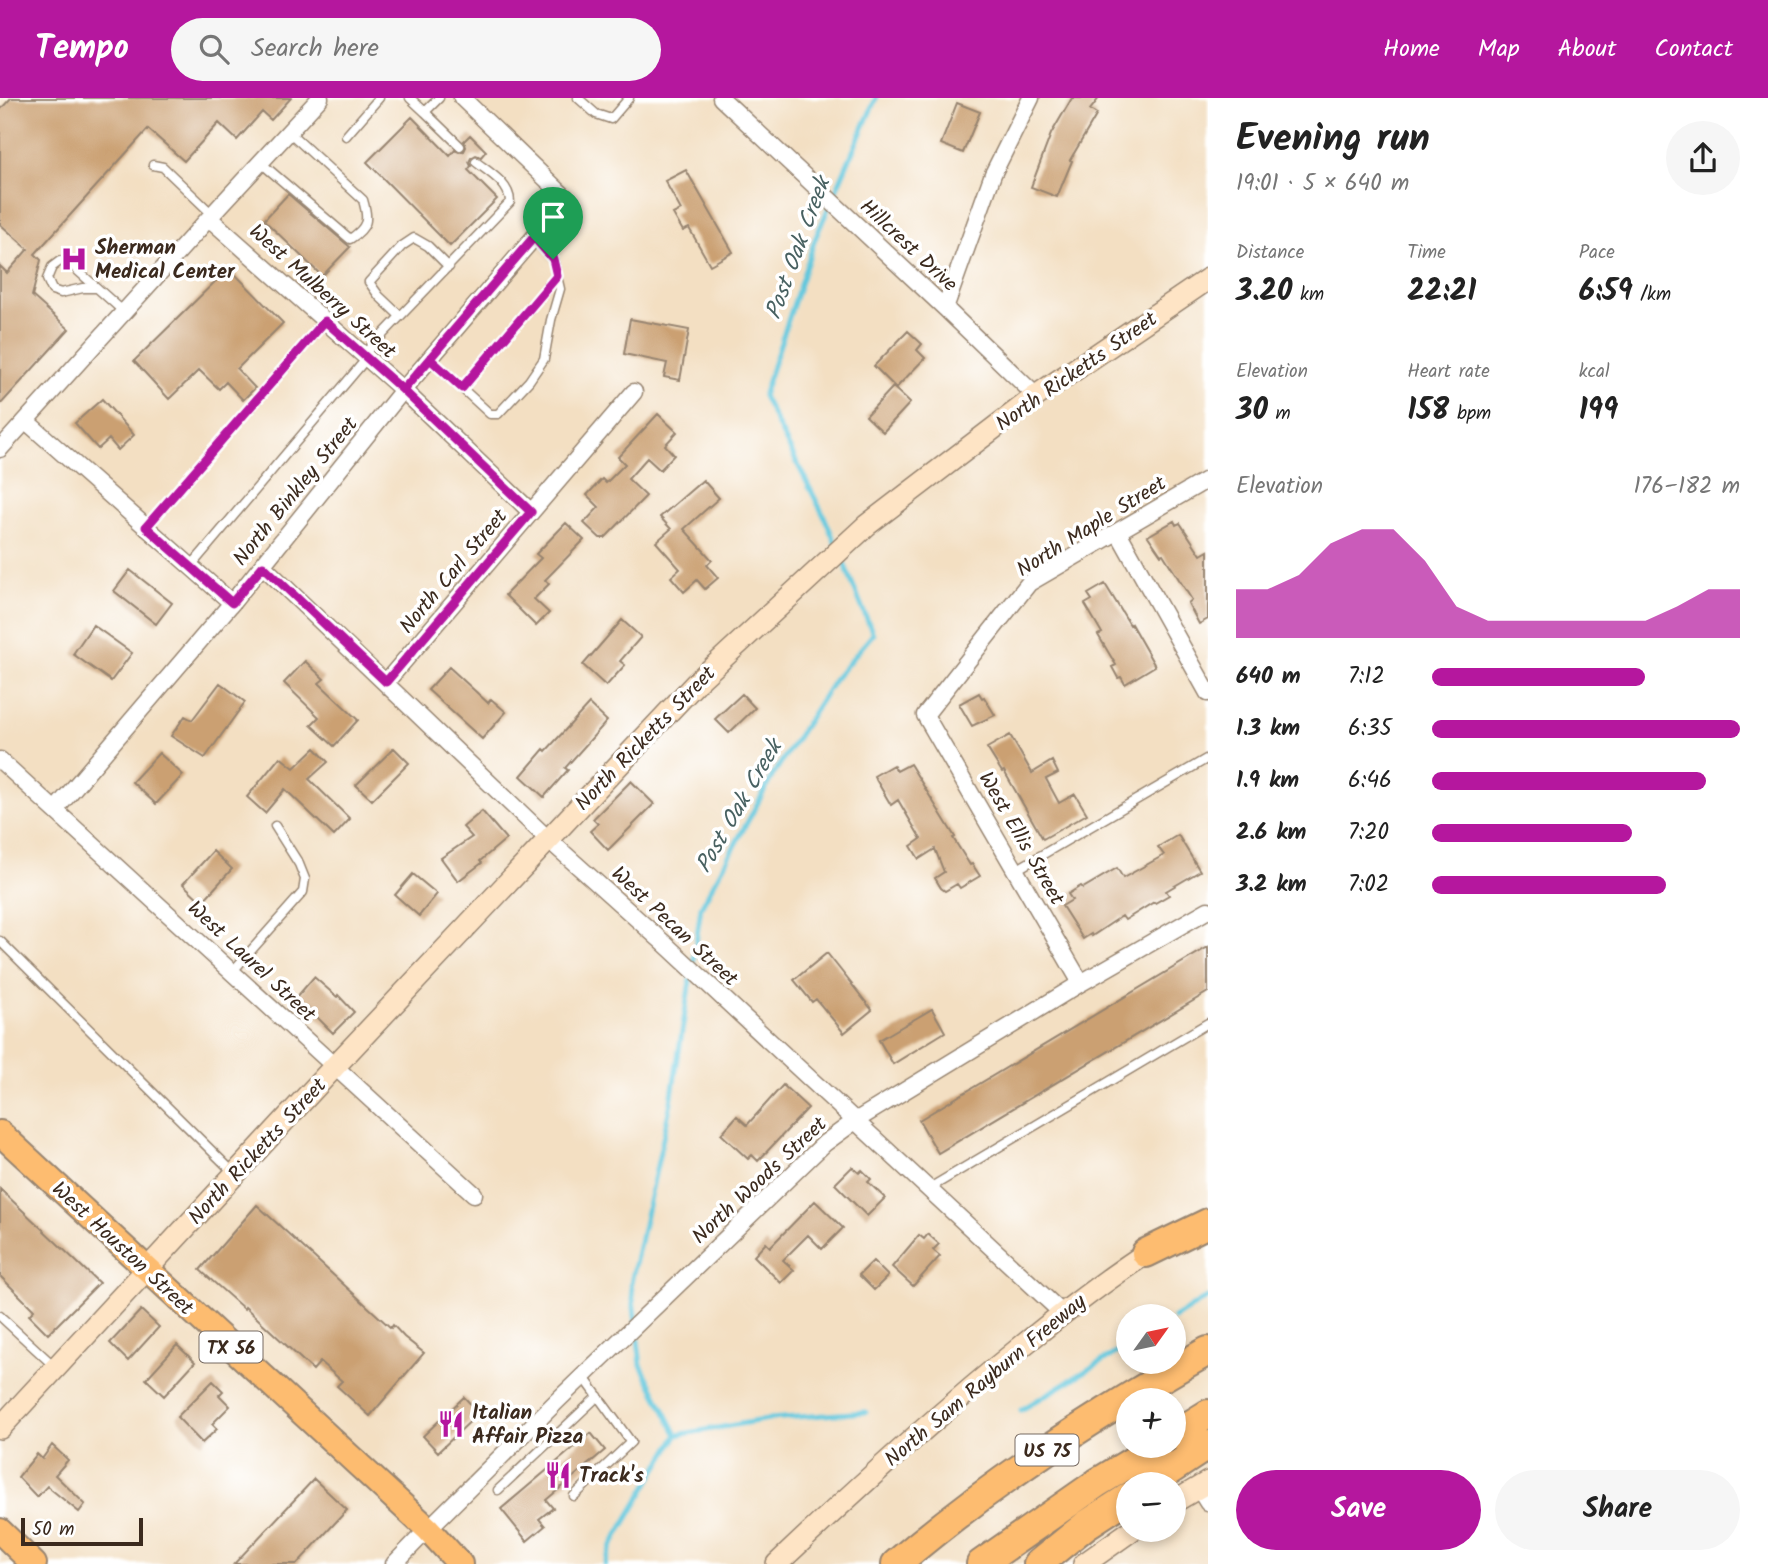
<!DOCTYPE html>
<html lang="en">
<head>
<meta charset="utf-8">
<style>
  body { margin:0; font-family:Kalam,sans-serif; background:#f6f6f6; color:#222; height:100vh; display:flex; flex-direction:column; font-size:26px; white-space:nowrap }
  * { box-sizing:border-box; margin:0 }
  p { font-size:23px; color:#767676 }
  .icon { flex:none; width:38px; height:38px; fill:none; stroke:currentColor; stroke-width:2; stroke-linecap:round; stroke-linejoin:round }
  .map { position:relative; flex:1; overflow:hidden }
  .panel { display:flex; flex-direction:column; background:#fff; width:560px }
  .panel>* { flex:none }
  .needle { width:46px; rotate:57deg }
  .tools { position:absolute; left:1116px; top:1206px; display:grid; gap:14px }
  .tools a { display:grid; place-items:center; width:70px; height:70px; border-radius:50%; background:#fff; box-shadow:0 4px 10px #0003; font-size:35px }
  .scale { position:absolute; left:21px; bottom:18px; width:122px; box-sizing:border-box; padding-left:7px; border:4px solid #3b2a1e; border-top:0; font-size:19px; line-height:24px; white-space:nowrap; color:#3b2a1e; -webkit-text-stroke:5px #fff; paint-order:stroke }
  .pin { position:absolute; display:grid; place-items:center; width:60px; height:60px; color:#fff; margin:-72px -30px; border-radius:50% 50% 50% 0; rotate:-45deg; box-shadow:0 0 7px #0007 }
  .pin .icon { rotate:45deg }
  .round { display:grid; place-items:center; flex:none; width:74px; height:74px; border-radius:37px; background:#f6f6f6 }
  .overview { display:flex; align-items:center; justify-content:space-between; height:119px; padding:0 28px }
  h1 { font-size:38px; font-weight:600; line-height:52px }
  .metrics { display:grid; grid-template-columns:repeat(3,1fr); gap:10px; height:119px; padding:7px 28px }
  .metrics div { display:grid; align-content:center }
  .metrics b { font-size:30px; font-weight:600 }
  .metrics small { font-size:19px; font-weight:400 }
  .metrics p { font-size:19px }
  .chart { height:196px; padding:14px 28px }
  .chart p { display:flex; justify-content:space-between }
  .chart svg { width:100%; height:126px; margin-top:7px; fill:#b5179e; opacity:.7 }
  .cta { display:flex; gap:14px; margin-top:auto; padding:14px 28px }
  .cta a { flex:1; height:80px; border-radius:42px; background:#b5179e; color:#fff; font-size:28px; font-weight:600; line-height:80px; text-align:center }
  .cta a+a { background:#f6f6f6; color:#222 }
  ul { padding:0 28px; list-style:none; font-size:23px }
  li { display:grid; grid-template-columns:112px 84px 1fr; align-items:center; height:52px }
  li i { height:18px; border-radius:9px; background:#b5179e }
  header { display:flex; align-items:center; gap:42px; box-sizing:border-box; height:98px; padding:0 35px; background:#b5179e; color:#fff }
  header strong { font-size:33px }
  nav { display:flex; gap:38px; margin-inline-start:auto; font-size:24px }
  .search { width:490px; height:63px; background:#f6f6f6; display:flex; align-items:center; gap:18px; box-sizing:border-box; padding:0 24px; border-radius:38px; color:#767676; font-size:26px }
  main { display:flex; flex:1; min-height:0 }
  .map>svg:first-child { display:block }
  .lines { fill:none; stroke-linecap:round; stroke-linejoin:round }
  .stream { stroke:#60c7dd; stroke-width:5 }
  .building { fill:#cba072 }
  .lane-casing { stroke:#978470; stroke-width:11 }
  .street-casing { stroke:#978470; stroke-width:19 }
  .secondary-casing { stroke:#978470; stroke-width:24 }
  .primary-casing { stroke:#978470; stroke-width:28 }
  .highway-casing { stroke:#978470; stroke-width:32 }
  .lane { stroke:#fff; stroke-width:8 }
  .street { stroke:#fff; stroke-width:16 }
  .secondary { stroke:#fee4c5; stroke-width:21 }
  .primary { stroke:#fdbc6f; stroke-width:24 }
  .highway { stroke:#fdbc6f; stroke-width:28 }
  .route-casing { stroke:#fff; stroke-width:14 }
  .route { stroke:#b5179e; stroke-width:9 }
  .labels { text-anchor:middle; stroke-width:7; stroke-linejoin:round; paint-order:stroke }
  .shield { fill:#fff; stroke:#766a62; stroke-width:2 }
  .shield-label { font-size:19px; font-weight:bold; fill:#3b2a1e }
  .street-label { font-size:21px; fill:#3b2a1e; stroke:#fff }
  .poi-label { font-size:21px; font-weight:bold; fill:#3b2a1e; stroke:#fff; text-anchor:start }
  .water-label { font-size:23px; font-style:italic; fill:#486161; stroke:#fff }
</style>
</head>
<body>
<header>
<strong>Tempo</strong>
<div class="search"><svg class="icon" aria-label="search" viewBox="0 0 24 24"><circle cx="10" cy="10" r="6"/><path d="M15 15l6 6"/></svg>Search here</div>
<nav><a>Home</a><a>Map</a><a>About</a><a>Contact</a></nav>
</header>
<main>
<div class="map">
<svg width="1208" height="1466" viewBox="0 0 1208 1466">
  <rect width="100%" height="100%" fill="#fff"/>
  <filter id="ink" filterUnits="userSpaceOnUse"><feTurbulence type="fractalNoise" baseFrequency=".0143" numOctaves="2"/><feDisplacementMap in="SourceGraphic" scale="14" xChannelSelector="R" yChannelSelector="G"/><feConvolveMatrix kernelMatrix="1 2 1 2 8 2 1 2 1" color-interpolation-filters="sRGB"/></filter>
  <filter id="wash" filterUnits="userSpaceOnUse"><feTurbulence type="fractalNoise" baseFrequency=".00686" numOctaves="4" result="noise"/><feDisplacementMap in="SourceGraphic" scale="28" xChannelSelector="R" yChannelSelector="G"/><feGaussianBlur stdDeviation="1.57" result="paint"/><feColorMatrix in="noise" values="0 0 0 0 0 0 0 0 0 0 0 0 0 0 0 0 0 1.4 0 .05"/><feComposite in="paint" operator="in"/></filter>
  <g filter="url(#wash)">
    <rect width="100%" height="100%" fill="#f3dfc2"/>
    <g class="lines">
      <path class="stream" d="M837 449 824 418 763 298 815 141 876 0
        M693 866 701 809 773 677 834 582 873 536 841 458
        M1174 1220 1208 1199
        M1021 1312 1129 1247
        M677 1337 769 1321 866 1314
        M605 1466 612 1447 677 1337 641 1267 631 1185 671 1004 691 876"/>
    </g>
    <g id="blocks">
      <path class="building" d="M11 0H291L271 22 262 14 237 42 219 25 184 63 148 31 35 156 41 162 32 198 69 231 0 307V168L7 175 28 151 0 126V12Z
        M1072 0H1099L1090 12 1097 16 1070 62 1072 63 1057 99 1031 89 1051 36Z
        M957 5 980 14 963 55 941 46Z
        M412 19 450 58 455 52 459 54 464 53 466 49 464 43 470 37 486 53 481 59 476 57 471 60 469 64 471 68 468 72 497 101 450 148 367 64Z
        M686 72 733 154 710 167 689 130 683 133 673 116 681 112 665 83Z
        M288 96 350 149 322 178 264 122Z
        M229 170 283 225 237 271 255 290 243 302 226 284 219 291 199 272 169 301 134 263Z
        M630 221 689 232 680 282 664 279 667 265 624 256Z
        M908 233 922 246 917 252 925 260 896 290 874 268Z
        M893 289 910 305 883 334 866 318Z
        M102 301 134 337 118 352 109 341 98 351 75 325Z
        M658 316 677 334 665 347 674 357 660 372 647 360 628 381 646 398 605 440H600L584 425 599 409 587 397 602 381 606 385 625 366 618 359Z
        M703 382 719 400 684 431 712 462 707 467 718 480 705 491 697 482 684 494 671 479 680 471 656 444 671 431 660 419Z
        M1174 423 1176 427 1180 425 1201 457 1208 453V521L1199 526 1188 505 1192 502 1163 456 1161 457 1148 438Z
        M566 425 584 442 545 482 549 486 534 501 549 515 536 528 505 497 541 460 536 456Z
        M130 472 172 505 156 526 114 493Z
        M1105 486 1130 527 1131 526 1155 568 1125 586 1121 579 1118 580 1112 569 1116 567 1098 537 1102 535 1085 506 1092 502 1088 496Z
        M622 522 641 539 620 563 625 567 606 588 583 567Z
        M93 527 132 555 111 583 73 556Z
        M305 563 324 581 319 585 358 622 334 648 311 627 319 619 284 585Z
        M449 569 488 605 491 601 506 614 482 641 428 592Z
        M220 585 245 604 205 660 171 638 185 618 192 622Z
        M979 595 982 600 984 599 995 617 972 628 959 606Z
        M742 596 755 610 729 635 715 621Z
        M589 606 607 623 565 670 568 672 544 699 521 678 544 651 546 653Z
        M1010 637 1032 675 1052 663 1058 675 1046 681 1059 705 1075 696 1087 716 1043 741 1004 673 1002 674 987 650Z
        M315 650 328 664 309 681 350 721 334 738 285 691 265 715 247 699 280 659 294 670Z
        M394 650 409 665 372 702 356 687Z
        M159 655 183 677 156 706 132 684Z
        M910 666 955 739 953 740 970 767 972 766 980 778 960 790 957 786 945 793 941 790 935 780 944 774 935 751 919 761 911 748 921 741 898 702 891 707 874 678 893 667 897 673Z
        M631 683 654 706 608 752 590 733 598 726 593 721Z
        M482 713 506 741 480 763 482 765 458 783 441 760 472 739 463 729Z
        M1178 737 1200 773 1166 793 1169 797 1155 805 1154 804 1125 822 1122 818 1092 838 1091 836 1083 841 1062 808 1072 802 1068 796 1081 788 1083 790 1117 770 1123 780 1164 757 1158 749Z
        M213 753 232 771 202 804 183 786Z
        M413 776 437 796 419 818 395 797Z
        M1208 849V894L938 1055 919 1022Z
        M827 855 872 912 844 935 816 901 812 904 794 882Z
        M314 879 337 899 338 897 354 914 333 935 309 911 308 912 295 901Z
        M932 911 945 934 893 966 879 942Z
        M783 987 808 1010 758 1063 752 1057 748 1061 721 1036 737 1018 747 1027Z
        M852 1069 859 1075 862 1072 871 1081 868 1084 885 1100 867 1118 835 1086Z
        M0 1091 99 1185 48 1236 29 1217 34 1212 0 1178Z
        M815 1103 843 1130 822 1151 808 1137 783 1162 794 1172 781 1185 754 1158 766 1145 770 1149Z
        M257 1107 391 1230 393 1227 404 1239 424 1255 370 1318 337 1288 342 1283 320 1264 313 1272 245 1209 244 1211 200 1172Z
        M928 1136 939 1146 933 1152 940 1158 913 1188 892 1169 919 1137 924 1141Z
        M873 1163 888 1178 874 1192 859 1177Z
        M141 1212 159 1229 128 1263 110 1245Z
        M177 1247 195 1264 164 1298 146 1281Z
        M213 1283 223 1293 219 1297 230 1308 212 1326 217 1331 202 1345 177 1319Z
        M464 1299 479 1315 438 1354 423 1338Z
        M591 1335 605 1352 546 1402 553 1410 539 1421 545 1428 527 1443 501 1411Z
        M52 1347 68 1362 55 1377 85 1406 79 1414 47 1388 37 1399 18 1379 37 1356 42 1361Z
        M314 1381 347 1412 297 1466H234Z"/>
    </g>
  </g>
  <g filter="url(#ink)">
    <use href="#blocks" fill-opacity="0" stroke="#978470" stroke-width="2"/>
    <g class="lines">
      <defs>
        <path id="lane" d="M410 0 425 14 439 0
          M578 0 596 16 611 21 629 0
          M425 14 460 48
          M346 38 379 0
          M260 64 350 141C368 129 369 122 363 102L289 34
          M153 67 163 69 212 116
          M97 190H83L61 195 52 192 47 181 52 169 60 163 68 164 124 214
          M400 218 379 198 369 184 402 148 414 140 428 148 449 169
          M363 257 510 104C510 86 489 74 476 64
          M430 261 490 316H498L529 283 544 261 551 222 560 191 553 161 534 139
          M462 290 557 178
          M146 429 325 223
          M191 468 367 260
          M1016 772 1208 660
          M0 843 234 1075
          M232 874 303 794 305 781 299 766 275 728
          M928 1091 1208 925
          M0 1218 54 1268
          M498 1392 598 1298
          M574 1398 631 1344 583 1278"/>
        <path id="street" d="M721 0 945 210 1036 298
          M209 120 403 292 531 414
          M945 210 993 76 1031 0
          M26 323 232 505
          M0 351 209 120 320 0
          M1118 434 1208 595
          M263 468 549 742 665 846 1062 1215
          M386 584 634 294
          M0 662 474 1096
          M56 711 232 505 403 292 567 101 462 0
          M1081 885 925 617 1029 485 1208 381
          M1198 1389 1208 1405
          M394 1466 428 1431 557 1303 825 1045 855 1023 1081 885 1208 812"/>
        <path id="secondary" d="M0 1330 335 968 697 584 867 427 1036 298 1208 181
          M1174 1404 1208 1384
          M777 1466C856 1391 936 1318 1021 1249 1065 1213 1110 1178 1159 1147
          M1084 1466 1132 1432"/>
        <path id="primary" d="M0 1035 428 1431 460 1466
          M0 1433 34 1466"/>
        <path id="highway" d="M1146 1155 1208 1125
          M1174 1337 1208 1316
          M1149 1386 1208 1347
          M896 1466C992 1384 1098 1315 1208 1253
          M981 1466 1097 1385 1158 1348
          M1038 1466 1086 1427 1129 1399"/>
      </defs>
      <use href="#lane" class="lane-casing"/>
      <use href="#street" class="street-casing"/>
      <use href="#secondary" class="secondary-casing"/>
      <use href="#primary" class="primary-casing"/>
      <use href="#highway" class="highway-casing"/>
      <use href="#lane" class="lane"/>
      <use href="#street" class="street"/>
      <use href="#secondary" class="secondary"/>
      <use href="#primary" class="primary"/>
      <use href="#highway" class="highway"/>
    </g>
  </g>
  <g class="lines" filter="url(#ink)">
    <defs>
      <path id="route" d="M553 161 534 139C490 190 446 241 403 292L325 223 146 429 232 505 263 468 386 584 531 414 403 292 430 261 462 290 557 178 553 161"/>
    </defs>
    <use href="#route" class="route-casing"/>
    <use href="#route" class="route"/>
  </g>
  <defs>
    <symbol id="hospital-bare" viewBox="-9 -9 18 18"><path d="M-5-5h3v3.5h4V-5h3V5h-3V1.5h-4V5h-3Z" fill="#b5179e" stroke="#fff" stroke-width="2.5" paint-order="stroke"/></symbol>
    <symbol id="restaurant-bare" viewBox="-9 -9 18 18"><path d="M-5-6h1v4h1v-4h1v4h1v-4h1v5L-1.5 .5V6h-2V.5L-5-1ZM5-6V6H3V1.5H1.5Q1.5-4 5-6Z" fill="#b5179e" stroke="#fff" stroke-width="2.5" paint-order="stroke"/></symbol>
  </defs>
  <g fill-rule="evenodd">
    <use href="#hospital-bare" x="55" y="142" width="38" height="38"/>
    <use href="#restaurant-bare" x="432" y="1307" width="38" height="38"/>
    <use href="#restaurant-bare" x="539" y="1358" width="38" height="38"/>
  </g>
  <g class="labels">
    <g class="shield">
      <rect x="199.5" y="1233.5" width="63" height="31" rx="5"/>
      <rect x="1015.5" y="1336.5" width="63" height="31" rx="5"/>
    </g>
    <g class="shield-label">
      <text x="231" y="1256">TX 56</text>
      <text x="1047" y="1359">US 75</text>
    </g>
    <g class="street-label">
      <text transform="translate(909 147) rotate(43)" y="7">Hillcrest Drive</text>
      <text transform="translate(323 193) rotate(42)" y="7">West Mulberry Street</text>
      <text transform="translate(1076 273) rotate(-35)" y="7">North Ricketts Street</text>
      <text transform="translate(295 393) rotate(-51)" y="7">North Binkley Street</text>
      <text transform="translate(1091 428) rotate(-32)" y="7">North Maple Street</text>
      <text transform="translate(453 473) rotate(-50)" y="7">North Carl Street</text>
      <text transform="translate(645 640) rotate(-46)" y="7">North Ricketts Street</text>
      <text transform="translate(1022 740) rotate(60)" y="7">West Ellis Street</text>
      <text transform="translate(675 828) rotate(43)" y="7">West Pecan Street</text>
      <text transform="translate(252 863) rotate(43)" y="7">West Laurel Street</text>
      <text transform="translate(257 1053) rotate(-47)" y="7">North Ricketts Street</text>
      <text transform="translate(759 1082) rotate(-43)" y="7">North Woods Street</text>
      <text transform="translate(123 1150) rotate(43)" y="7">West Houston Street</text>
      <text transform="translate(985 1282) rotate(-40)" y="7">North Sam Rayburn Freeway</text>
    </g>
    <g class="poi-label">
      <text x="95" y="156">Sherman<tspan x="95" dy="24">Medical Center</tspan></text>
      <text x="472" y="1321">Italian<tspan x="472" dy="24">Affair Pizza</tspan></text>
      <text x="579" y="1384">Track's</text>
    </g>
    <g class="water-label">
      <text transform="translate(797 150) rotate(-70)" y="8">Post Oak Creek</text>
      <text transform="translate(738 708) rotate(-60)" y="8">Post Oak Creek</text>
    </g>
  </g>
</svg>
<div class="tools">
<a><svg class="needle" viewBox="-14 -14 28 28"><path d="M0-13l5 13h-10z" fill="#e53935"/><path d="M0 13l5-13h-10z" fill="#767676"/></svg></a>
<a>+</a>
<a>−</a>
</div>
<div class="scale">50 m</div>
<div class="pin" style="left:553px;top:161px;background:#1e9e55"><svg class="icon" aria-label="arrive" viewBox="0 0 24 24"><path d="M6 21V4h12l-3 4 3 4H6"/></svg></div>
</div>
<section class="panel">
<div class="overview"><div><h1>Evening run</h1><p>19:01 · 5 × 640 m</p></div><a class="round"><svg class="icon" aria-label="share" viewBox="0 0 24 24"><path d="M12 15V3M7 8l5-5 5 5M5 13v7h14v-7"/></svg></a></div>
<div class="metrics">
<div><p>Distance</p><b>3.20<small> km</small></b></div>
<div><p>Time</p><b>22:21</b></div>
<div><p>Pace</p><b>6:59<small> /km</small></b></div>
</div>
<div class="metrics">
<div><p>Elevation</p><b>30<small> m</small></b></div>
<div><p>Heart rate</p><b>158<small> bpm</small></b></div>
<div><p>kcal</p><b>199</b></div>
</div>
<div class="chart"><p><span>Elevation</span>176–182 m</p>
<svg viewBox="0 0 160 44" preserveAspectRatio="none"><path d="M0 44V27L10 27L20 22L30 11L40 6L50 6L60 17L70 33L80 38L90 38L100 38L110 38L120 38L130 38L140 33L150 27L160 27V44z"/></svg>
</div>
<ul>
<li><b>640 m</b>7:12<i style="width:69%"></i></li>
<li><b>1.3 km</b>6:35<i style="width:100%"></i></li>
<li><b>1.9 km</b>6:46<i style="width:89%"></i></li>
<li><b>2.6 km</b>7:20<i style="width:65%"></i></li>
<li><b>3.2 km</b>7:02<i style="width:76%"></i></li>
</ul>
<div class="cta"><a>Save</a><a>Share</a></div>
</section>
</main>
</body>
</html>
